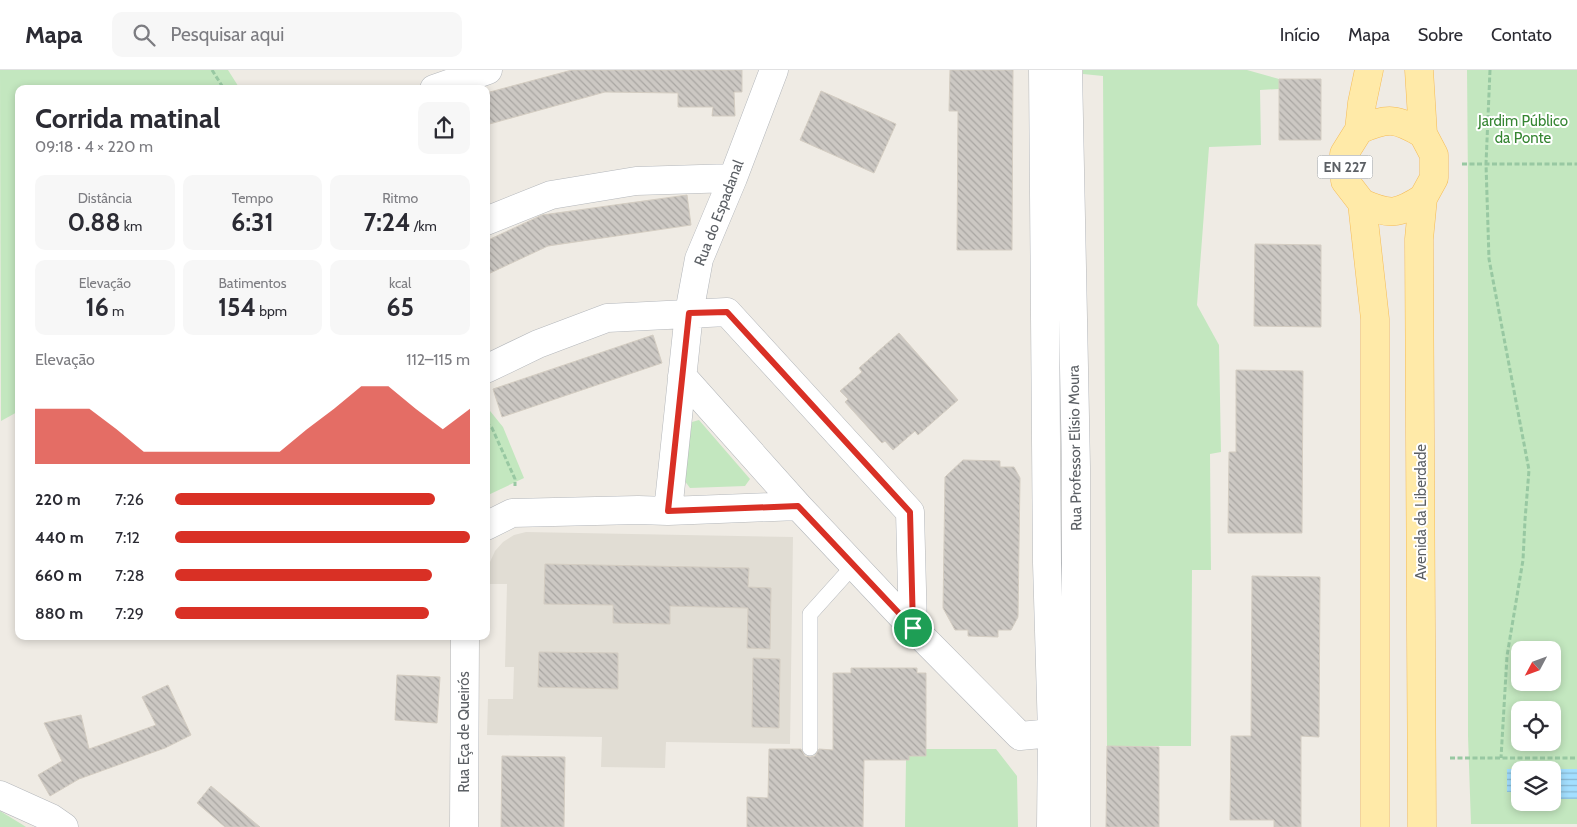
<!DOCTYPE html>
<html lang="pt">
<head>
<meta charset="utf-8">
<style>
  body { margin:0; font-family:Cabin,sans-serif; background:#f7f7f7; color:#2b2b33; height:100vh; display:flex; flex-direction:column; font-size:19px; white-space:nowrap }
  * { box-sizing:border-box; margin:0 }
  p { font-size:16px; color:#7c7c81 }
  .icon { flex:none; width:28px; height:28px; fill:none; stroke:currentColor; stroke-width:2; stroke-linecap:round; stroke-linejoin:round }
  .map { position:relative; flex:1; overflow:hidden }
  .drawer { position:absolute; left:15px; top:15px; width:475px; height:555px; display:flex; flex-direction:column; background:#fff; border-radius:10px; box-shadow:0 2px 8px #0003 }
  .drawer>* { flex:none }
  .needle { width:32px; rotate:229deg }
  .fabs { position:absolute; left:1511px; top:571px; display:grid; gap:10px }
  .fabs a { display:grid; place-items:center; width:50px; height:50px; border-radius:10px; background:#fff; box-shadow:0 2px 8px #0003; font-size:25px }
  .pin { position:absolute; display:grid; place-items:center; width:42px; height:42px; color:#fff; margin:-21px; border:2px solid #fff; border-radius:50%; box-shadow:0 1px 5px #0007 }
  .round { display:grid; place-items:center; flex:none; width:52px; height:52px; border-radius:10px; background:#f7f7f7 }
  .overview { display:flex; align-items:center; justify-content:space-between; height:85px; padding:0 20px }
  h1 { font-size:28px; font-weight:700; line-height:38px }
  .figures { display:grid; grid-template-columns:repeat(3,1fr); gap:8px; height:85px; padding:5px 20px }
  .figures div { display:grid; align-content:center; border-radius:10px; background:#f7f7f7; text-align:center }
  .figures b { font-size:25px; font-weight:700 }
  .figures small { font-size:14px; font-weight:400 }
  .figures p { font-size:14px }
  .chart { height:140px; padding:10px 20px }
  .chart p { display:flex; justify-content:space-between }
  .chart svg { width:100%; height:90px; margin-top:5px; fill:#d93025; opacity:.7 }
  ul { padding:0 20px; list-style:none; font-size:16px }
  li { display:grid; grid-template-columns:80px 60px 1fr; align-items:center; height:38px }
  li i { height:12px; border-radius:6px; background:#d93025 }
  header { display:flex; align-items:center; gap:30px; box-sizing:border-box; height:70px; padding:0 25px; background:#fff; border-bottom:1px solid #e1e1e2 }
  header strong { font-size:24px }
  nav { display:flex; gap:28px; margin-inline-start:auto; font-size:18px }
  .search { width:350px; height:45px; background:#f7f7f7; display:flex; align-items:center; gap:12px; box-sizing:border-box; padding:0 18px; border-radius:10px; color:#7c7c81; font-size:19px }
  .map>svg:first-child { display:block }
  .education { fill:#e1ddd4 }
  .green { fill:#c3e7bf; fill-rule:evenodd }
  .water { fill:url(#water-rules) }
  .building { fill:url(#building-back-hatch); stroke:#d4cdc2 }
  .lines { fill:none; stroke-linecap:round; stroke-linejoin:round }
  .lane-casing { stroke:#b4b7bb; stroke-width:16 }
  .street-casing { stroke:#b4b7bb; stroke-width:29 }
  .primary-casing { stroke:#f5bb56; stroke-width:29 }
  .path { stroke:#98c8a2; stroke-width:3; stroke-dasharray:5 2.5; stroke-linecap:butt }
  .lane { stroke:#fff; stroke-width:15 }
  .street { stroke:#fff; stroke-width:28 }
  .primary { stroke:#ffeaa8; stroke-width:28 }
  .route-casing { stroke:#fff; stroke-width:10 }
  .route { stroke:#d93025; stroke-width:6 }
  .labels { text-anchor:middle; stroke-width:4; stroke-linejoin:round; paint-order:stroke }
  .shield { fill:#fff; stroke:#8d9093; stroke-width:1 }
  .shield-label { font-size:14px; font-weight:bold; fill:#5c6065 }
  .park-label { font-size:15px; fill:#358532; stroke:#fff }
  .street-label { font-size:15px; fill:#5c6065; stroke:#fff }
</style>
</head>
<body>
<header>
<strong>Mapa</strong>
<div class="search"><svg class="icon" aria-label="search" viewBox="0 0 24 24"><circle cx="10" cy="10" r="6"/><path d="M15 15l6 6"/></svg>Pesquisar aqui</div>
<nav><a>Início</a><a>Mapa</a><a>Sobre</a><a>Contato</a></nav>
</header>
<div class="map">
<svg width="1577" height="757" viewBox="0 0 1577 757">
  <defs>
    <pattern id="water-rules" width="6" height="5" patternUnits="userSpaceOnUse" patternTransform="scale(1.25)"><rect width="6" height="5" fill="#a3dfff"/><path d="M0 2.5h6" fill="none" stroke="#88b8d2"/></pattern>
    <pattern id="building-back-hatch" width="6" height="6" patternUnits="userSpaceOnUse" patternTransform="scale(1.25)"><rect width="6" height="6" fill="#ccc8c3"/><path d="M-1 5l2 2M0 0l6 6M5-1l2 2" fill="none" stroke="#a9a6a2"/></pattern>
  </defs>
  <rect width="100%" height="100%" fill="#efebe4"/>
  <path class="education" d="M526 462 793 467 790 674 666 672 665 698 601 697 602 667 487 665 488 629H513L514 597H505L507 514H490V492L495 481 503 472 514 465Z"/>
  <path class="green" d="M0 0H228L240 19H19V341L1 351Z
    M1083 0H1247L1279 9V19L1260 20 1261 75 1209 77 1197 235 1219 275 1221 382 1210 384 1211 500H1192L1191 676H1107L1103 6 1083 4Z
    M1467 0H1577V754H1471L1468 666V115ZM1520 580H1552V612H1520ZM1520 640H1552V672H1520ZM1520 700H1552V732H1520Z
    M486 336 503 357 524 408 486 426Z
    M699 350 750 409 745 416 690 418 684 410 692 352Z
    M926 679H996L1017 706 1018 757H905L906 690H909V686H926Z
    M0 741 23 755 26 757H0Z"/>
  <path class="water" d="M1507 699H1577V729H1553L1552 700H1520V722H1507Z"/>
  <path class="building" d="M572 0H742V22H734L735 46H712L713 37H678V23L605 22 486 55V23Z
    M950 0H1013L1012 180H957L958 41H949Z
    M1279 9H1321V70H1279Z
    M821 21 896 54 874 103 800 70Z
    M687 125 691 155 548 176 486 205V171L542 145Z
    M1255 174 1321 175V257L1254 256Z
    M899 263 958 330 918 365 915 361 893 380 885 371 882 373 845 332 848 329 840 321 862 302 859 298Z
    M653 265 662 293 502 347 493 319Z
    M1236 300 1303 301 1302 463H1228L1229 382H1236Z
    M963 390 1000 391V397H1014L1020 408 1018 547 1011 560H998V567L968 566V560H955L943 538 945 407Z
    M545 494 749 498 748 517 771 518 770 579 747 578 748 538 670 536V554L613 553V535L544 534Z
    M1252 506 1320 507 1319 667 1301 666V757H1274V750H1230L1231 666H1251Z
    M539 582 618 583V619L538 617Z
    M753 588 780 589 779 658 752 657Z
    M851 598H917V603H926V686H909V690H864L863 757H747V727L768 728 769 679H801L805 686 810 687 815 686 819 679 833 680V603H851Z
    M397 605 440 607 437 653 395 650Z
    M168 615 191 665 165 678 79 709 50 726 38 705 62 691 44 653 81 645 89 679 156 655 142 627Z
    M1107 676 1159 677V757H1106Z
    M502 686 565 687 564 757H501Z
    M211 716 260 757H225L197 733Z"/>
  <g class="lines">
    <defs>
      <path id="lane" d="M810 678V544L854 495"/>
      <path id="street" d="M1043 0 1047 493 1052 663 1051 757
        M1068 0 1076 397V757
        M434 19 488 0
        M486 151 551 125 636 111 733 108
        M486 299 538 274 607 248 727 242 910 442 913 558
        M682 306 798 436 913 558 1020 666 1052 663
        M668 441 689 243 699 189 733 108 774 0
        M486 456 512 443 638 440 668 441 798 436
        M0 725 51 748 64 757
        M464 757 465 566"/>
      <path id="primary" d="M1369 0 1362 33 1359 60 1344 84 1345 111 1362 133 1375 249V757
        M1419 0 1423 64 1434 85V108L1423 128 1419 169 1422 757
        M1359 60C1388 47 1396 48 1423 64
        M1362 133C1390 145 1397 145 1423 128"/>
    </defs>
    <use href="#lane" class="lane-casing"/>
    <use href="#street" class="street-casing"/>
    <use href="#primary" class="primary-casing"/>
    <path class="path" d="M212 0 224 19
      M1490 0 1486 94 1489 189 1529 400 1525 450 1523 490 1507 586 1501 688
      M1462 94H1577
      M486 352 492 358 515 409V416
      M1450 688H1577"/>
    <use href="#lane" class="lane"/>
    <use href="#street" class="street"/>
    <use href="#primary" class="primary"/>
  </g>
  <g class="lines">
    <defs>
      <path id="route" d="M727 242 910 442 913 558 798 436 668 441 689 243Z"/>
    </defs>
    <use href="#route" class="route-casing"/>
    <use href="#route" class="route"/>
  </g>
  <g class="labels">
    <rect class="shield" x="1317.5" y="85.5" width="55" height="23" rx="4"/>
    <g class="shield-label">
      <text x="1345" y="102">EN 227</text>
    </g>
    <g class="park-label">
      <text x="1523" y="56">Jardim Público<tspan x="1523" dy="17">da Ponte</tspan></text>
    </g>
    <g class="street-label">
      <text transform="translate(719 143) rotate(-69)" y="5">Rua do Espadanal</text>
      <text transform="translate(1075 378) rotate(-91)" y="5">Rua Professor Elísio Moura</text>
      <text transform="translate(1421 442) rotate(-90)" y="5">Avenida da Liberdade</text>
      <text transform="translate(464 662) rotate(-90)" y="5">Rua Eça de Queirós</text>
    </g>
  </g>
</svg>
<div class="fabs">
<a><svg class="needle" viewBox="-14 -14 28 28"><path d="M0-13l5 13h-10z" fill="#e53935"/><path d="M0 13l5-13h-10z" fill="#7c7c81"/></svg></a>
<a><svg class="icon" aria-label="locate" viewBox="0 0 24 24"><circle cx="12" cy="12" r="6"/><path d="M12 2v4M12 18v4M2 12h4M18 12h4"/></svg></a>
<a><svg class="icon" aria-label="layers" viewBox="0 0 24 24"><path d="M12 4l9 5-9 5-9-5zM3 14l9 5 9-5"/></svg></a>
</div>
<div class="pin" style="left:913px;top:558px;background:#1e9e55"><svg class="icon" aria-label="arrive" viewBox="0 0 24 24"><path d="M6 21V4h12l-3 4 3 4H6"/></svg></div>
<section class="drawer">
<div class="overview"><div><h1>Corrida matinal</h1><p>09:18 · 4 × 220 m</p></div><a class="round"><svg class="icon" aria-label="share" viewBox="0 0 24 24"><path d="M12 15V3M7 8l5-5 5 5M5 13v7h14v-7"/></svg></a></div>
<div class="figures">
<div><p>Distância</p><b>0.88<small> km</small></b></div>
<div><p>Tempo</p><b>6:31</b></div>
<div><p>Ritmo</p><b>7:24<small> /km</small></b></div>
</div>
<div class="figures">
<div><p>Elevação</p><b>16<small> m</small></b></div>
<div><p>Batimentos</p><b>154<small> bpm</small></b></div>
<div><p>kcal</p><b>65</b></div>
</div>
<div class="chart"><p><span>Elevação</span>112–115 m</p>
<svg viewBox="0 0 160 44" preserveAspectRatio="none"><path d="M0 44V17L10 17L20 17L30 27L40 38L50 38L60 38L70 38L80 38L90 38L100 27L110 17L120 6L130 6L140 17L150 27L160 17V44z"/></svg>
</div>
<ul>
<li><b>220 m</b>7:26<i style="width:88%"></i></li>
<li><b>440 m</b>7:12<i style="width:100%"></i></li>
<li><b>660 m</b>7:28<i style="width:87%"></i></li>
<li><b>880 m</b>7:29<i style="width:86%"></i></li>
</ul>
</section>
</div>
</body>
</html>
